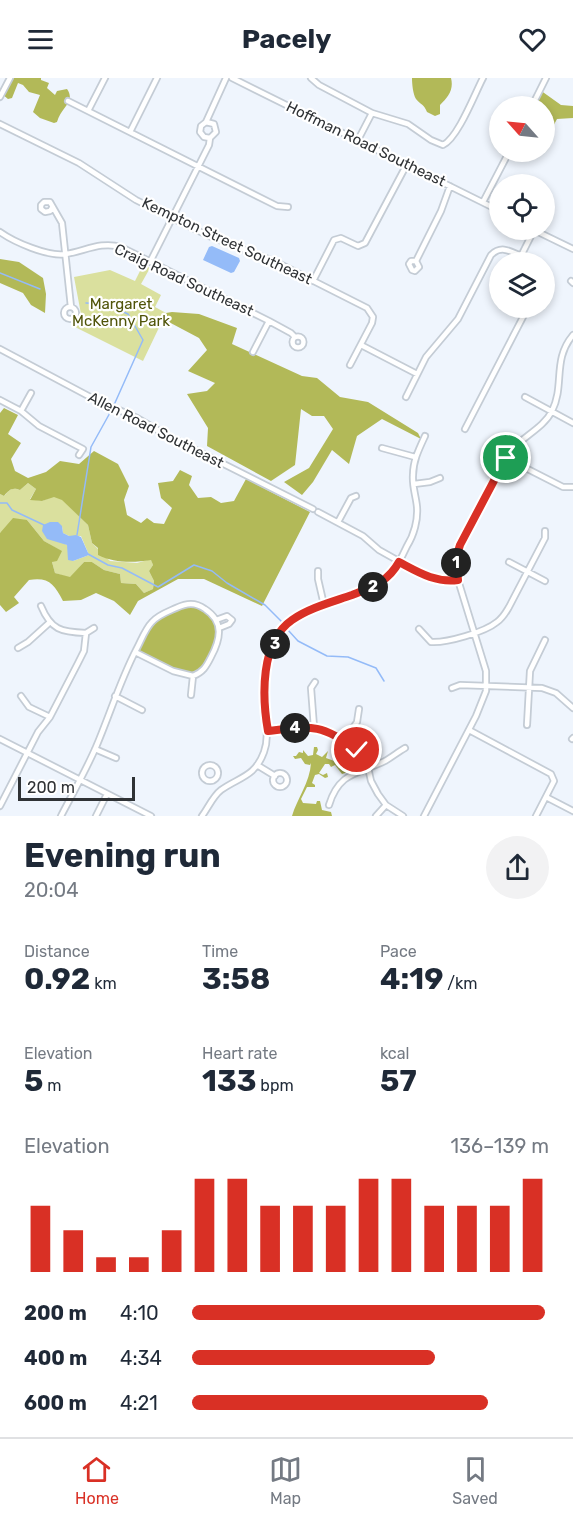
<!DOCTYPE html>
<html lang="en">
<head>
<meta charset="utf-8">
<style>
  body { margin:0; font-family:Rubik,sans-serif; background:#f2f2f3; color:#1f2937; height:100vh; display:flex; flex-direction:column; font-size:22px; white-space:nowrap }
  * { box-sizing:border-box; margin:0 }
  p { font-size:20px; color:#747a83 }
  .icon { flex:none; width:33px; height:33px; fill:none; stroke:currentColor; stroke-width:2; stroke-linecap:round; stroke-linejoin:round }
  .map { position:relative; height:738px; overflow:hidden }
  .side { display:flex; flex-direction:column; background:#fff; flex:1 }
  .side>* { flex:none }
  .needle { width:39px; rotate:297deg }
  .tools { position:absolute; left:489px; top:18px; display:grid; gap:12px }
  .tools a { display:grid; place-items:center; width:66px; height:66px; border-radius:50%; background:#fff; box-shadow:0 3px 9px #0003; font-size:30px }
  .scale { position:absolute; left:18px; bottom:15px; width:117px; box-sizing:border-box; padding-left:6px; border:3px solid #2f3235; border-top:0; font-size:16px; line-height:21px; white-space:nowrap; color:#2f3235; -webkit-text-stroke:4px #fff; paint-order:stroke }
  .pin { position:absolute; display:grid; place-items:center; width:51px; height:51px; color:#fff; margin:-26px; border:3px solid #fff; border-radius:50%; box-shadow:0 2px 6px #0007 }
  .km { position:absolute; width:30px; height:30px; margin:-15px; border-radius:50%; background:#222; color:#fff; font-size:16px; line-height:30px; text-align:center }
  .round { display:grid; place-items:center; flex:none; width:63px; height:63px; border-radius:32px; background:#f2f2f3 }
  .headline { display:flex; align-items:center; justify-content:space-between; height:102px; padding:0 24px }
  h1 { font-size:33px; font-weight:700; line-height:45px }
  .figures { display:grid; grid-template-columns:repeat(3,1fr); gap:9px; height:102px; padding:6px 24px }
  .figures div { display:grid; align-content:center }
  .figures b { font-size:30px; font-weight:700 }
  .figures small { font-size:16px; font-weight:400 }
  .figures p { font-size:16px }
  .chart { height:168px; padding:12px 24px }
  .chart p { display:flex; justify-content:space-between }
  .chart svg { width:100%; height:108px; margin-top:6px; stroke:#d93025; stroke-width:6 }
  ul { padding:0 24px; list-style:none; font-size:20px }
  li { display:grid; grid-template-columns:96px 72px 1fr; align-items:center; height:45px }
  li i { height:15px; border-radius:8px; background:#d93025 }
  header { display:flex; justify-content:space-between; align-items:center; height:78px; padding:0 24px; background:#fff; font-size:27px; font-weight:700 }
  .dock { display:flex; justify-content:space-around; align-items:center; height:84px; border-top:2px solid #e0e1e3; background:#fff; font-size:16px; color:#747a83 }
  .dock a { display:grid; justify-items:center; gap:3px }
  .dock .selected { color:#d93025 }
  .map>svg:first-child { display:block }
  .green { fill:#dae09e; fill-rule:evenodd }
  .forest { fill:#b2b958 }
  .water { fill:#94bbf8 }
  .lines { fill:none; stroke-linecap:round; stroke-linejoin:round }
  .stream { stroke:#94bbf8; stroke-width:1.5 }
  .minor-casing { stroke:#c4ccd5; stroke-width:8 }
  .minor { stroke:#fff; stroke-width:4.5 }
  .route-casing { stroke:#fff; stroke-width:12 }
  .route { stroke:#d93025; stroke-width:8 }
  .labels { text-anchor:middle; stroke-width:4.5; stroke-linejoin:round; paint-order:stroke }
  .street-label { font-size:15px; fill:#2f3235; stroke:#fff }
  .park-label { font-size:15px; fill:#505409; stroke:#fff }
</style>
</head>
<body>
<header><svg class="icon" aria-label="menu" viewBox="0 0 24 24"><path d="M4 6h16M4 12h16M4 18h16"/></svg>Pacely<svg class="icon" aria-label="heart" viewBox="0 0 24 24"><path d="M12 20l-8-8c-3-5 5-10 8-4 3-6 11-1 8 4z"/></svg></header>
<div class="map">
<svg width="573" height="738" viewBox="0 0 573 738">
  <rect width="100%" height="100%" fill="#eff5fd"/>
  <path class="green" d="M143 187 150 190 141 206 161 217 155 229 166 235 143 283 71 247 76 244 81 236 74 199 110 192 135 203Z
    M28 405 36 411 30 421 42 423 54 418 62 421 88 447 92 465 110 483 137 485 151 481 153 487 149 493 154 503 153 511 144 515 136 506 121 505 120 496 104 492 92 484H84L70 500 55 495 52 484 61 473 44 463 27 442 0 455V416L4 418C10 411 12 409 20 412ZM62 448 63 455 69 458H81L89 477 73 483 67 467 61 464Z"/>
  <path class="forest" d="M13 0H41V2L49 5 47 10 55 17 57 13 67 11C76 24 61 29 57 44L54 45 40 40 33 34 40 17 29 14 23 7 18 5 12 20 8 21 2 16 7 5Z
    M412 0H451C454 12 448 19 440 27V36L435 38 427 34C424 26 421 27 416 21 413 16 412 6 412 0Z
    M540 12 561 27 573 28V40L557 41 549 56 545 55 544 28H532Z
    M0 181 19 184 43 200 46 216 45 235 31 227 23 215 0 205Z
    M172 234 199 236 237 250 232 266 302 298 317 300 340 319 368 324 418 355 421 361 382 341 357 358 349 386 332 372 313 404 302 417 284 404 309 390 333 351 324 338H312L301 331 295 387 271 403 207 368 208 350 187 316 207 313 215 305 188 293 207 272 199 260 165 242 166 235Z
    M4 330 18 337 8 356 21 365 11 381 15 393 28 400 46 394 60 383 79 386 94 373 118 386 129 408 124 422 127 437 141 445 147 440 154 445 164 446 172 430 161 420 158 405 173 403 180 392 192 398 189 407 198 420 211 419 221 425 234 423 246 401 310 434 262 528 204 501H178L138 523 130 537 114 523 96 515 81 522 63 523C54 506 49 499 29 502L14 519 19 525 6 534 0 527V455L13 440 27 442 44 463 62 473 57 483 52 484 55 495 70 499 84 484H92L104 492 120 496 121 505 136 506 144 515 153 511 154 503 149 493 153 487 151 482C133 485 114 485 98 477V470L92 465 88 447 62 422 54 419 42 423 30 422 36 411 28 405 20 412C12 409 9 412 4 418L0 416V335Z
    M185 526C201 527 223 541 220 560 218 570 209 582 204 591L189 598 135 574 154 542Z
    M314 669H317L318 672 316 676 322 679 328 673 326 680 337 684 338 687 346 689 351 693 342 696 335 687 331 689 329 686H325L319 695 323 697 327 695 328 699 325 700 319 696 315 697 312 705 315 707V709H307L301 721 303 725 316 726 317 723H320L322 732 331 734 332 738H292C297 721 310 704 311 685L310 687 305 686 301 680 295 681 293 678H296L299 674 303 675V672L308 678 313 677Z"/>
  <path class="water" d="M212 168 239 180 240 183 234 194 231 195 203 182 209 169Z
    M50 444H58L62 448 63 455 69 458 76 457 81 459 89 477 73 483 68 482 67 467 47 461 42 453 43 447Z"/>
  <g class="lines">
    <path class="stream" d="M0 195 40 211
      M86 225 105 226 128 236 143 262 114 327
      M0 425H7L12 432 44 447
      M77 457 91 369 111 333
      M88 476 108 487 122 490 158 509 194 487 212 493 227 505 265 527 283 545
      M288 552 298 563 327 578 348 579 376 590 384 603"/>
    <defs>
      <path id="minor" d="M232 0 500 133
        M311 0 319 7 372 35 408 46 431 62 443 67C458 60 475 15 483 0
        M0 19 10 0
        M68 23 277 128 288 129
        M532 28 546 0
        M88 33 105 0
        M206 44 226 0
        M0 46 79 85 136 122 172 140 209 158 276 184 367 230 373 239 372 245 350 287
        M130 54 157 0
        M358 62 372 35
        M483 124 509 74
        M52 130 50 133 45 134 41 131V127L44 124H50L62 145 71 229
        M0 154C14 164 48 179 66 176 85 173 101 163 121 169L269 243 291 255 295 259
        M416 183H411L409 186 412 192 415 193 419 189 416 183 441 133 450 108
        M150 184 209 67 210 60 216 54 214 46 206 44 201 48 200 54 204 59 210 60
        M518 184 534 152 573 171
        M313 203 334 162 341 160 358 168 365 165 407 86
        M571 203 573 205
        M64 235a6 6 0 1 1 12 0a6 6 0 1 1-12 0Z
        M292.5 264a5.5 5.5 0 1 1 11 0a5.5 5.5 0 1 1-11 0Z
        M361 267 417 296
        M0 271 94 321 137 340 166 357 313 431
        M253 274 269 243
        M406 319 426 279 458 241 491 177C501 167 510 173 521 178
        M525 319 573 345
        M0 322 21 333 39 348 83 371 79 377
        M21 333 31 315
        M465 351 523 239 525 230
        M382 370 415 379
        M506 380 563 409H573
        M414 406 430 404 440 400
        M318 434 363 458 379 472 420 495 434 502 446 503 458 502
        M338 444 351 420 356 418
        M509 484 545 503
        M318 493V501L324 527
        M41 528C51 552 61 554 86 555
        M216 542 227 538 232 542 229 546 219 550
        M419 551 431 564C447 565 485 554 497 544 503 540 506 534 509 529L545 460V453
        M18 570 28 564 49 545
        M452 610 460 607 542 610 556 615 573 630
        M191 617 193 598
        M21 618 29 629 50 639
        M115 618 142 632
        M527 647 530 593 545 562
        M314 649 311 610 315 604
        M469 652 551 696 554 703 536 738
        M268 653 312 649 332 655 361 676 367 685 371 703 378 716 386 727 403 738
        M0 661 151 738
        M572 661 573 660
        M344 663 357 644 359 631
        M95 671 116 680
        M257 687 275 698
        M202 695a8 8 0 1 1 16 0a8 8 0 1 1-16 0Z
        M273 702a7 7 0 1 1 14 0a7 7 0 1 1-14 0Z
        M546 719 573 733
        M329 727C339 694 358 696 385 683 392 679 398 674 405 670
        M0 728 38 654 50 639 78 585 84 573 86 555 94 550
        M61 738C73 715 86 692 96 669 110 636 120 603 136 572 141 563 145 551 152 544 158 537 167 534 176 530 187 525 195 524 205 531 225 544 220 562 211 579 206 589 203 594 193 598L173 593 135 574
        M96 738 107 716
        M202 738C208 730 213 718 221 712 239 699 255 699 264 674 269 660 266 648 264 634 261 604 266 571 286 547 295 537 309 533 321 528 340 522 375 512 388 499 396 491 402 479 407 468 414 457 418 442 417 429 416 418 412 408 413 397 413 383 419 371 425 358
        M376 738 386 727
        M424 738 476 638 486 613V593L458 502 456 480 460 467 509 375C521 359 543 351 552 333 565 307 552 282 573 257"/>
    </defs>
    <use href="#minor" class="minor-casing"/>
    <use href="#minor" class="minor"/>
  </g>
  <g class="lines">
    <defs>
      <path id="route" d="M357 672C321 645 311 648 268 653 262 619 260 564 292 542 309 530 332 524 352 517 372 509 388 504 399 484 418 494 435 505 458 502L456 480 460 467 506 380"/>
    </defs>
    <use href="#route" class="route-casing"/>
    <use href="#route" class="route"/>
  </g>
  <g class="labels">
    <g class="street-label">
      <text transform="translate(366 66) rotate(26)" y="5">Hoffman Road Southeast</text>
      <text transform="translate(227 163) rotate(25)" y="5">Kempton Street Southeast</text>
      <text transform="translate(184 202) rotate(25)" y="5">Craig Road Southeast</text>
      <text transform="translate(156 352) rotate(27)" y="5">Allen Road Southeast</text>
    </g>
    <g class="park-label">
      <text x="121" y="231">Margaret<tspan x="121" dy="17">McKenny Park</tspan></text>
    </g>
  </g>
</svg>
<div class="tools">
<a><svg class="needle" viewBox="-14 -14 28 28"><path d="M0-13l5 13h-10z" fill="#e53935"/><path d="M0 13l5-13h-10z" fill="#747a83"/></svg></a>
<a><svg class="icon" aria-label="locate" viewBox="0 0 24 24"><circle cx="12" cy="12" r="6"/><path d="M12 2v4M12 18v4M2 12h4M18 12h4"/></svg></a>
<a><svg class="icon" aria-label="layers" viewBox="0 0 24 24"><path d="M12 4l9 5-9 5-9-5zM3 14l9 5 9-5"/></svg></a>
</div>
<div class="scale">200 m</div>
<div class="pin" style="left:506px;top:380px;background:#1e9e55"><svg class="icon" aria-label="arrive" viewBox="0 0 24 24"><path d="M6 21V4h12l-3 4 3 4H6"/></svg></div>
<div class="pin" style="left:357px;top:672px;background:#d93025"><svg class="icon" aria-label="check" viewBox="0 0 24 24"><path d="M5 12l5 5 9-10"/></svg></div>
<b class="km" style="left:456px;top:485px">1</b>
<b class="km" style="left:373px;top:509px">2</b>
<b class="km" style="left:275px;top:566px">3</b>
<b class="km" style="left:295px;top:650px">4</b>
</div>
<section class="side">
<div class="headline"><div><h1>Evening run</h1><p>20:04</p></div><a class="round"><svg class="icon" aria-label="share" viewBox="0 0 24 24"><path d="M12 15V3M7 8l5-5 5 5M5 13v7h14v-7"/></svg></a></div>
<div class="figures">
<div><p>Distance</p><b>0.92<small> km</small></b></div>
<div><p>Time</p><b>3:58</b></div>
<div><p>Pace</p><b>4:19<small> /km</small></b></div>
</div>
<div class="figures">
<div><p>Elevation</p><b>5<small> m</small></b></div>
<div><p>Heart rate</p><b>133<small> bpm</small></b></div>
<div><p>kcal</p><b>57</b></div>
</div>
<div class="chart"><p><span>Elevation</span>136–139 m</p>
<svg viewBox="0 0 160 44" preserveAspectRatio="none"><path d="M5 44V17M15 44V27M25 44V38M35 44V38M45 44V27M55 44V6M65 44V6M75 44V17M85 44V17M95 44V17M105 44V6M115 44V6M125 44V17M135 44V17M145 44V17M155 44V6"/></svg>
</div>
<ul>
<li><b>200 m</b>4:10<i style="width:99%"></i></li>
<li><b>400 m</b>4:34<i style="width:68%"></i></li>
<li><b>600 m</b>4:21<i style="width:83%"></i></li>
</ul>
</section>
<nav class="dock">
<a class="selected"><svg class="icon" aria-label="home" viewBox="0 0 24 24"><path d="M3 11l9-7 9 7M6 9v11h12V9"/></svg>Home</a>
<a><svg class="icon" aria-label="map" viewBox="0 0 24 24"><path d="M3 6l6-2 6 2 6-2v14l-6 2-6-2-6 2zM9 4v14M15 6v14"/></svg>Map</a>
<a><svg class="icon" aria-label="saved" viewBox="0 0 24 24"><path d="M7 4h10v16l-5-4-5 4z"/></svg>Saved</a>
</nav>
</body>
</html>
